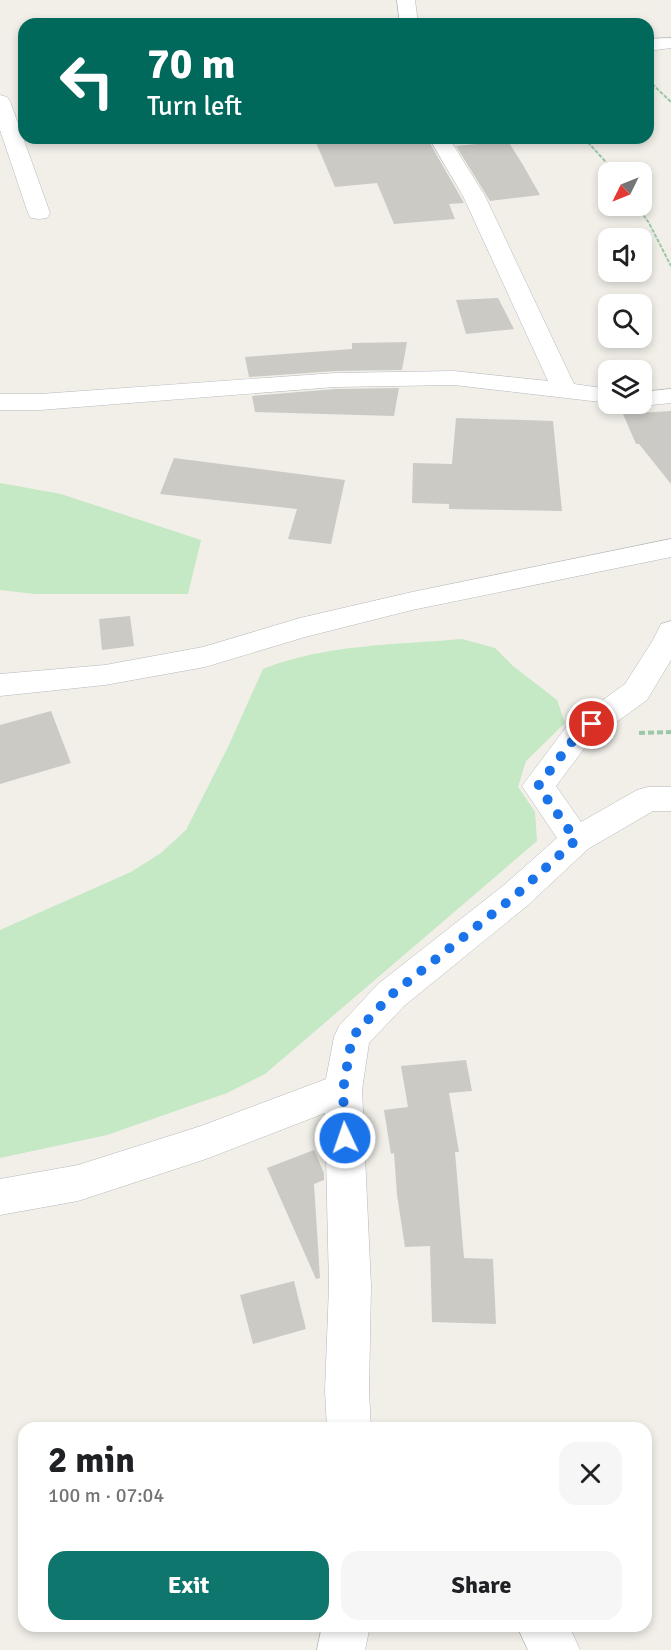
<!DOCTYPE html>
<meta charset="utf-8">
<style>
:root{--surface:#fff;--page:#f6f6f6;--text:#202124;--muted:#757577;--accent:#0f766e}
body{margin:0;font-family:Signika,sans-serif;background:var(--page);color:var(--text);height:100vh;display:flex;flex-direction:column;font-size:22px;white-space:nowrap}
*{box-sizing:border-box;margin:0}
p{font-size:20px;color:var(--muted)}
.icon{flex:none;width:33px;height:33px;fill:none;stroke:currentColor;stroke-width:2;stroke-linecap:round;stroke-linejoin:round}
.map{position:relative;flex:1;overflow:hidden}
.panel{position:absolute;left:18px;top:1422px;width:634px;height:210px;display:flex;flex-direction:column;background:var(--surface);border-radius:18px;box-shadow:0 3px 9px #0003}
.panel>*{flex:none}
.banner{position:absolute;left:18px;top:18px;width:636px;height:126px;border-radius:18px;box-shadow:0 3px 9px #0003;background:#00695c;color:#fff;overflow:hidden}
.needle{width:39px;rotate:227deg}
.controls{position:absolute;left:598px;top:162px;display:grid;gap:12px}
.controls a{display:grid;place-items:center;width:54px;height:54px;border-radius:12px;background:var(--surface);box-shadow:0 3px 9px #0003;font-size:30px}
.pin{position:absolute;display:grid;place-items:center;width:51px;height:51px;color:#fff;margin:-26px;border:3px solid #fff;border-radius:50%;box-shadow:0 2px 6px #0007}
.me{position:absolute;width:66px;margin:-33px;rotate:357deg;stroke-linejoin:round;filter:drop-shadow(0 0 4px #0008)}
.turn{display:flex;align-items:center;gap:21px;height:126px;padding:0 30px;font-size:27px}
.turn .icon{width:78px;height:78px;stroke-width:2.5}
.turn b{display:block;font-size:42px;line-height:51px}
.round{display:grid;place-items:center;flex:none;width:63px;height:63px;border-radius:18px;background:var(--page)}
.head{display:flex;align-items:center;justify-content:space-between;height:102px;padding:0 30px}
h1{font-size:36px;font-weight:700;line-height:45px}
.cta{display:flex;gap:12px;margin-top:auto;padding:12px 30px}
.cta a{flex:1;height:69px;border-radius:18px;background:var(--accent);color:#fff;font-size:24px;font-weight:700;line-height:69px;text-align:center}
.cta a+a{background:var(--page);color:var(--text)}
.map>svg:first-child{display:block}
</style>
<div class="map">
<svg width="671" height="1650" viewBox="0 0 671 1650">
<rect width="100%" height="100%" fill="#f1efe8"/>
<path fill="#c5e8c5" d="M0,483L61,494L201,540L188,594H35L0,590Z
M462,639L495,648L513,666L557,700L565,723L526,761L518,787L535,812L537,841L265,1074L227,1093L107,1135L0,1158V930L131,872L161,853L186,830L228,747L263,669C326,644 396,645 462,639Z"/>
<path fill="#cccac5" d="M314,138H427L464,203L449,204L455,219L394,224L377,183L335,187Z
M508,141L523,165L540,195L490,201L456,146Z
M498,298L514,329L466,334L456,300Z
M407,342L402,370L335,371L249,377L245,357L352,349V343Z
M399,388L394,416L255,412L252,396L335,389Z
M671,411V484L639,444H636L623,414Z
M456,418L553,421L562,511L449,509V504L412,503L413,463L452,464Z
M174,458L345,480L331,544L288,539L297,509L160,494Z
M130,616L134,646L102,650L99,619Z
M51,711L71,763L0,784V725Z
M466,1060L472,1091L449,1093L459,1152H455L464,1258L493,1259L496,1324L432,1322L430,1246L405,1247L397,1195L394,1153L391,1154L384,1110L408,1107L401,1066Z
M314,1150L324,1173V1180L314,1184L320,1278L316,1279L267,1168Z
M294,1281L306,1329L253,1344L240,1295Z"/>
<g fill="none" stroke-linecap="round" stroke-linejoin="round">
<g stroke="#b5b8bc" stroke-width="1">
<path id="minor" d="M397,0H415L418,24H400Z
M671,38V48L648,51V39Z
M0,95L7,97L10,101L50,213L47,218L39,219L31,218L28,213L0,130Z
M429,138H449L485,196L574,384L609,389V403L454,385L335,387L40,410H0V394H40L335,373L454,371L548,381L463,196Z
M671,389V403L642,406L633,404H642V392Z
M671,539V557L412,610L305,637L205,667L105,685L0,696V674L105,665L203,647L300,618L412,592Z
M671,621V660L647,700L589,742L556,786L581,822L637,790L648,787H671V811H653L588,849L528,905L404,1006L369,1043L362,1090L371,1286L369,1391L371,1428H327L325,1391L329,1286L325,1113L206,1159L78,1201L0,1215V1179L78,1165L201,1126L326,1079L334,1037L339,1026L378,984L504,885L557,838L522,786L567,726L625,684L653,640L661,624Z
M322,1626H370L365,1650H317Z
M517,1626H569L580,1650H528Z"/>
</g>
<path stroke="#9cc7a9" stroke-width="2" stroke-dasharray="4 1.5" stroke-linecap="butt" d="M648,80L671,102
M584,138L615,172
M637,206L649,223L671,266"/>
<path stroke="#9cc7a9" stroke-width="4" stroke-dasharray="6 3" stroke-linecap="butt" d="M639,733L671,732"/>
<use href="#minor" fill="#fff" fill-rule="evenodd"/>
</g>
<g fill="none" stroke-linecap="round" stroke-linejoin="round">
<path stroke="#1a73e8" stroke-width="10" stroke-dasharray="0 18" d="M345,1138L343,1090L352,1037L391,995L516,895L576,840L538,786L578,734L592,724"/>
</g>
</svg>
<div class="controls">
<a><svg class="needle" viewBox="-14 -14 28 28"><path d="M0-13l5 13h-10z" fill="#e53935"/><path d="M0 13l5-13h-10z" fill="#757577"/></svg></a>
<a><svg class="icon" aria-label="sound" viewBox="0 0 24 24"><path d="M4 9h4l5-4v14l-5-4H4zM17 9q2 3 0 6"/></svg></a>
<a><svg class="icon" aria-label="search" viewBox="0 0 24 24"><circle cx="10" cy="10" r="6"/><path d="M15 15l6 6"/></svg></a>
<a><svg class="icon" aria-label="layers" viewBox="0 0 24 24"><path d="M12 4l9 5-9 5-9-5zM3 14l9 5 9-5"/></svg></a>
</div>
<div class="pin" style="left:592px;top:724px;background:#d93025"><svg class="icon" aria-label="arrive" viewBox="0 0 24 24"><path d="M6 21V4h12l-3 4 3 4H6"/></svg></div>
<svg class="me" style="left:345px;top:1138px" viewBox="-20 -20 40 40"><circle r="17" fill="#1a73e8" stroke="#fff" stroke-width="3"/><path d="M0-11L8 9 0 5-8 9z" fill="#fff"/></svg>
<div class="banner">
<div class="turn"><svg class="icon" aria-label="left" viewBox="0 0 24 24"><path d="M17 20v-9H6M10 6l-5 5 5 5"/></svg><div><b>70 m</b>Turn left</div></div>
</div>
<section class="panel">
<div class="head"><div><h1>2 min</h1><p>100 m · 07:04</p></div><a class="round"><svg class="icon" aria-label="close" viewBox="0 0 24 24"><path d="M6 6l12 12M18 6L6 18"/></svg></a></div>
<div class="cta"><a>Exit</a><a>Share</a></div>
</section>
</div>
